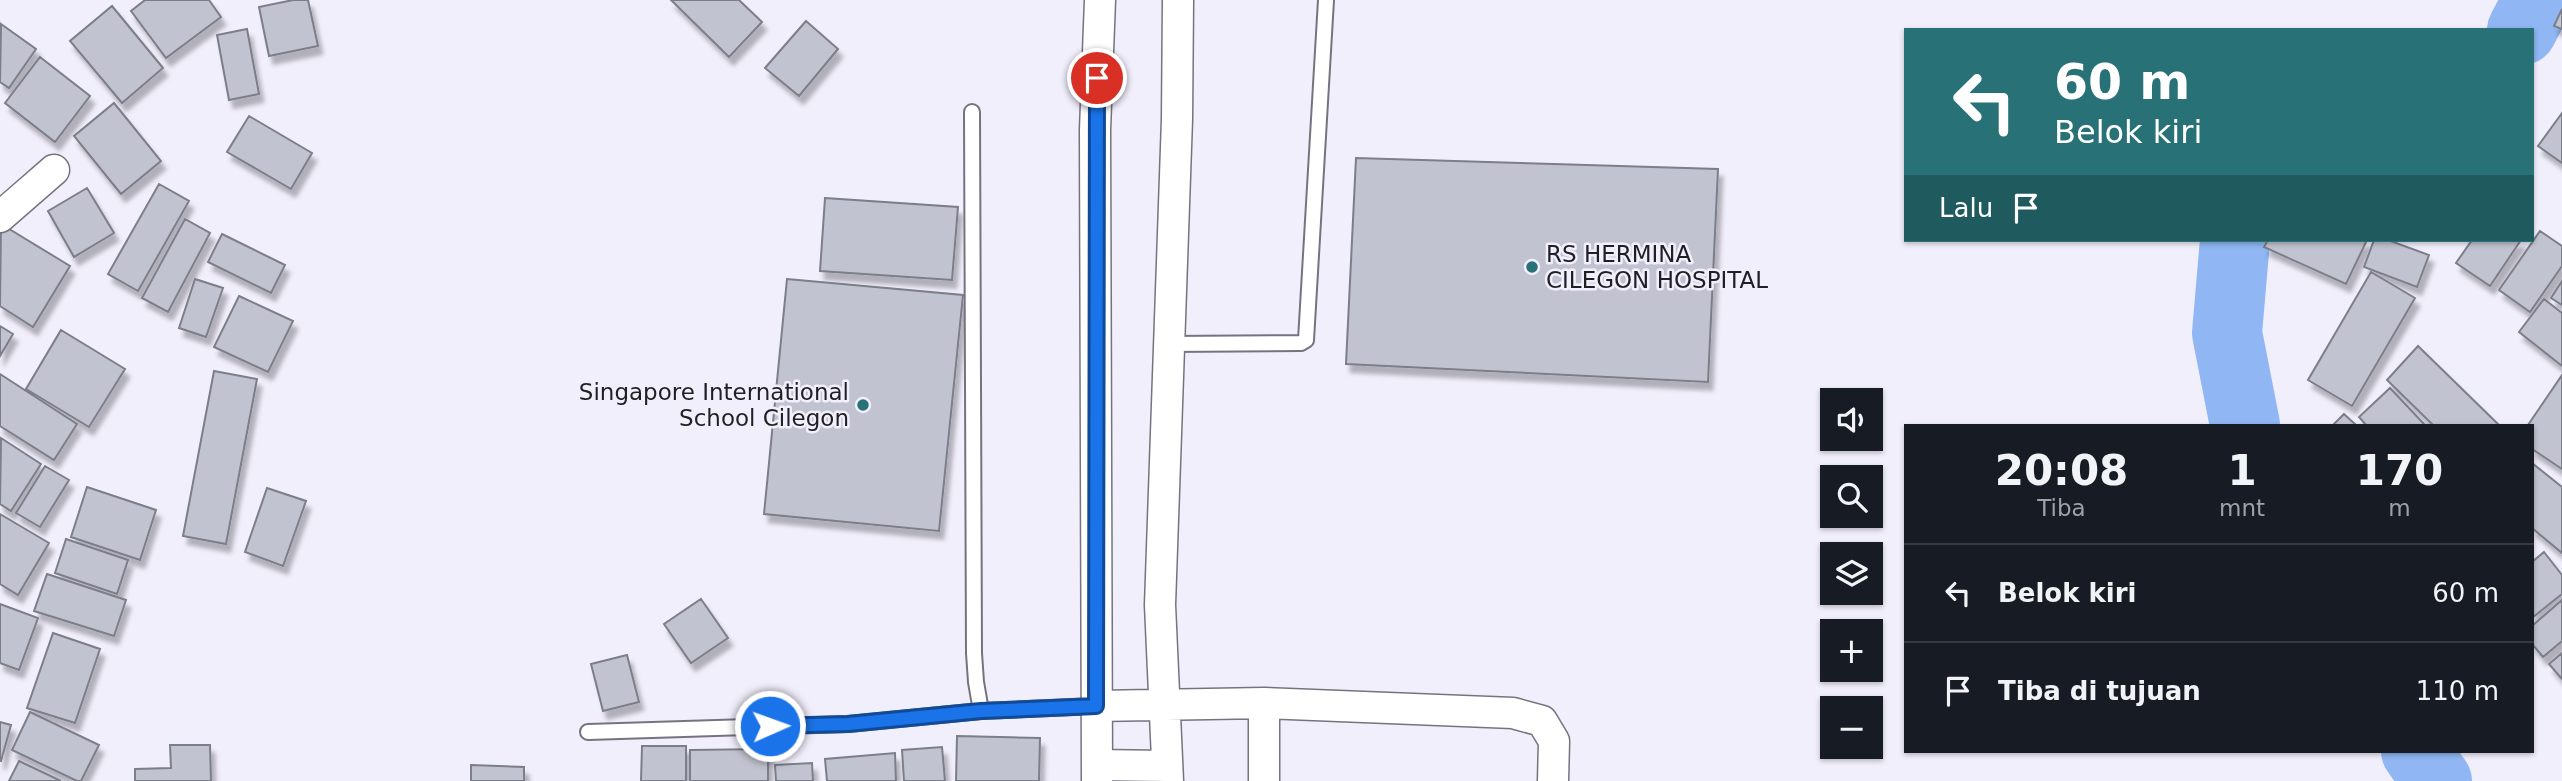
<!DOCTYPE html>
<html lang="id">
<meta charset="utf-8">
<style>
:root{--surface:#171b24;--page:#242831;--text:#f1f3f6;--muted:#9ea1a6;--line:#363941}
body{margin:0;font-family:"DejaVu Sans",sans-serif;background:var(--page);color:var(--text);height:100vh;display:flex;flex-direction:column;font-size:26px;white-space:nowrap}
*{box-sizing:border-box;margin:0}
p{font-size:23px;color:var(--muted)}
.icon{flex:none;width:38px;height:38px;fill:none;stroke:currentColor;stroke-width:2;stroke-linecap:round;stroke-linejoin:round}
.map{position:relative;flex:1;overflow:hidden}
.panel{position:absolute;left:1904px;top:424px;width:630px;height:329px;display:flex;flex-direction:column;background:var(--surface);border-radius:0px;box-shadow:0 2px 5px #0004}
.panel>*{flex:none}
.guide{position:absolute;left:1904px;top:28px;width:630px;height:214px;border-radius:0px;box-shadow:0 2px 5px #0004;background:#277177;color:#fff;overflow:hidden}
.tools{position:absolute;left:1820px;top:388px;display:grid;gap:14px}
.tools a{display:grid;place-items:center;width:63px;height:63px;border-radius:0px;background:var(--surface);box-shadow:0 2px 5px #0004;font-size:35px}
.pin{position:absolute;display:grid;place-items:center;width:60px;height:60px;color:#fff;margin:-30px;border:4px solid #fff;border-radius:50%;box-shadow:0 2px 7px #0007}
.me{position:absolute;width:77px;margin:-38px;rotate:88deg;stroke-linejoin:round;filter:drop-shadow(0 0 5px #0008)}
.turn{display:flex;align-items:center;gap:24px;height:147px;padding:0 35px;font-size:32px}
.turn .icon{width:91px;height:91px;stroke-width:2.5}
.turn b{display:block;font-size:49px;line-height:60px}
.then{display:flex;align-items:center;height:66px;padding:0 35px;background:#0003;gap:14px;font-size:26px}
.eta{display:flex;justify-content:space-evenly;align-items:center;height:119px;text-align:center}
.eta b{font-size:42px;font-weight:800;line-height:49px}
ul{padding:0;list-style:none}
li{display:flex;align-items:center;gap:21px;height:98px;padding:0 35px;border-top:2px solid var(--line)}
li div{flex:1}
li b{display:block;font-size:26px}
li em{font-style:normal}
.map>svg:first-child{display:block}
</style>
<div class="map">
<svg width="2562" height="781" viewBox="0 0 2562 781">
<defs>
<filter id="shadow"><feDropShadow dx="4.5" dy="8" stdDeviation="2" flood-color="#0004"/></filter>
</defs>
<rect width="100%" height="100%" fill="#f2effc"/>
<g fill="none" stroke-linecap="round" stroke-linejoin="round">
<path stroke="#90b7f4" stroke-width="70" d="M2522,30L2533,9L2534,0
M2235,240L2227,333L2245,425
M2416,751L2437,781"/>
</g>
<path fill="#c1c3d0" stroke="#7c7e89" stroke-width="2" filter="url(#shadow)" d="M145,0H209L221,17L166,58L131,11Z
M293,0H308L318,46L269,56L259,7Z
M671,0H739L762,22L729,57Z
M112,6L163,68L122,103L70,41Z
M2562,9V29L2554,26Z
M806,21L838,49L799,96L765,68Z
M1,24L36,49L9,88L0,82Z
M247,29L259,94L229,100L217,35Z
M40,57L90,96L55,142L5,103Z
M114,103L161,161L121,194L74,136Z
M2562,113V163L2538,146Z
M249,116L312,153L291,189L227,152Z
M1356,158L1718,169L1708,382L1346,364Z
M159,184L189,201L138,291L108,274Z
M87,188L114,233L74,257L48,211Z
M825,198L958,207L952,280L820,271Z
M185,219L210,233L168,312L142,298Z
M1,224L70,266L33,327L0,306Z
M2540,231L2562,246V266L2530,312L2499,290Z
M222,234L285,265L271,293L208,262Z
M2268,240H2367L2346,284L2264,247Z
M2374,240H2388L2429,255L2417,287L2364,267Z
M2472,240H2521L2490,286L2456,263Z
M2371,272L2415,298L2352,406L2308,380Z
M195,279L223,288L206,337L179,328Z
M787,279L963,295L939,531L764,514Z
M2562,281V305L2551,298Z
M239,296L293,321L268,372L214,347Z
M2544,299L2562,313V366L2519,332Z
M0,326L13,334L0,356Z
M61,330L125,369L89,427L26,389Z
M2418,346L2499,425H2433L2387,380Z
M214,371L257,379L226,544L183,536Z
M0,374L77,424L54,460L0,426Z
M2562,375V469L2532,449V425H2528Z
M2390,388L2425,425H2366L2359,417Z
M2344,414L2356,425H2333Z
M1,438L41,464L11,511L0,504Z
M2532,463L2562,487V553L2532,528Z
M45,466L69,480L40,527L16,513Z
M87,487L156,510L140,560L71,537Z
M267,488L306,501L283,566L245,552Z
M0,514L49,543L18,595L0,584Z
M66,539L128,560L117,594L55,573Z
M2544,552L2562,575V594L2532,618V562Z
M47,574L126,600L114,636L34,611Z
M701,599L728,638L691,663L664,624Z
M2562,600V641L2543,657L2532,644V626Z
M0,604L38,618L19,670L0,663Z
M53,633L100,649L75,723L27,708Z
M2562,653V679L2549,664Z
M627,655L639,702L603,711L591,664Z
M30,712L99,745L81,781H77L12,750Z
M0,722L11,725L1,761H0Z
M957,736L1040,738L1039,781H956Z
M170,745H210L211,781H135V769L171,768Z
M642,746H686V781H641Z
M942,747L945,781H904L902,750Z
M768,749V781H690V750Z
M895,753L896,781H827L825,759Z
M19,761L61,781H9Z
M812,763L813,781H776L775,765Z
M471,765L524,767V781H471Z"/>
<g fill="none" stroke-linecap="round" stroke-linejoin="round">
<g stroke="#76737e" stroke-width="18">
<path id="service" d="M972,112L974,653L976,682L981,711
M1169,344L1301,343L1306,340L1326,0
M588,732L848,724L981,711L1096,706"/>
</g>
<g stroke="#76737e" stroke-width="33">
<path id="minor" d="M0,217L54,170
M1264,703V781
M1096,706L1264,703L1513,713L1542,721L1554,741L1553,781
M1097,765L1167,766
M1097,781L1095,130L1100,0
M1168,781L1160,605L1177,119L1178,0"/>
</g>
<use href="#service" stroke="#fff" stroke-width="14"/>
<use href="#minor" stroke="#fff" stroke-width="30"/>
</g>
<g fill="none" stroke-linecap="round" stroke-linejoin="round">
<g stroke="#114b97" stroke-width="18">
<path id="route" d="M770,726L848,724L981,711L1096,706L1097,78"/>
</g>
<use href="#route" stroke="#1a73e8" stroke-width="12"/>
</g>
<g fill="#277177" stroke="#f2effc" stroke-width="2.5">
<circle cx="1532" cy="267" r="7"/>
<circle cx="863" cy="405" r="7"/>
</g>
<g text-anchor="middle" stroke-width="5" stroke-linejoin="round" paint-order="stroke">
<g font-size="23" fill="#201f23" stroke="#f2effc" text-anchor="start">
<text x="1546" y="262">RS HERMINA<tspan x="1546" dy="26">CILEGON HOSPITAL</tspan></text>
<text x="849" y="400" text-anchor="end">Singapore International<tspan x="849" dy="26">School Cilegon</tspan></text>
</g>
</g>
</svg>
<div class="tools">
<a><svg class="icon" aria-label="sound" viewBox="0 0 24 24"><path d="M4 9h4l5-4v14l-5-4H4zM17 9q2 3 0 6"/></svg></a>
<a><svg class="icon" aria-label="search" viewBox="0 0 24 24"><circle cx="10" cy="10" r="6"/><path d="M15 15l6 6"/></svg></a>
<a><svg class="icon" aria-label="layers" viewBox="0 0 24 24"><path d="M12 4l9 5-9 5-9-5zM3 14l9 5 9-5"/></svg></a>
<a>+</a>
<a>−</a>
</div>
<div class="pin" style="left:1097px;top:78px;background:#d93025"><svg class="icon" aria-label="arrive" viewBox="0 0 24 24"><path d="M6 21V4h12l-3 4 3 4H6"/></svg></div>
<svg class="me" style="left:770px;top:726px" viewBox="-20 -20 40 40"><circle r="17" fill="#1a73e8" stroke="#fff" stroke-width="3"/><path d="M0-11L8 9 0 5-8 9z" fill="#fff"/></svg>
<div class="guide">
<div class="turn"><svg class="icon" aria-label="left" viewBox="0 0 24 24"><path d="M17 20v-9H6M10 6l-5 5 5 5"/></svg><div><b>60 m</b>Belok kiri</div></div>
<div class="then">Lalu<svg class="icon" aria-label="arrive" viewBox="0 0 24 24"><path d="M6 21V4h12l-3 4 3 4H6"/></svg></div>
</div>
<section class="panel">
<div class="eta">
<div><b>20:08</b><p>Tiba</p></div>
<div><b>1</b><p>mnt</p></div>
<div><b>170</b><p>m</p></div>
</div>
<ul>
<li><svg class="icon" aria-label="left" viewBox="0 0 24 24"><path d="M17 20v-9H6M10 6l-5 5 5 5"/></svg><div><b>Belok kiri</b></div><em>60 m</em></li>
<li><svg class="icon" aria-label="arrive" viewBox="0 0 24 24"><path d="M6 21V4h12l-3 4 3 4H6"/></svg><div><b>Tiba di tujuan</b></div><em>110 m</em></li>
</ul>
</section>
</div>
